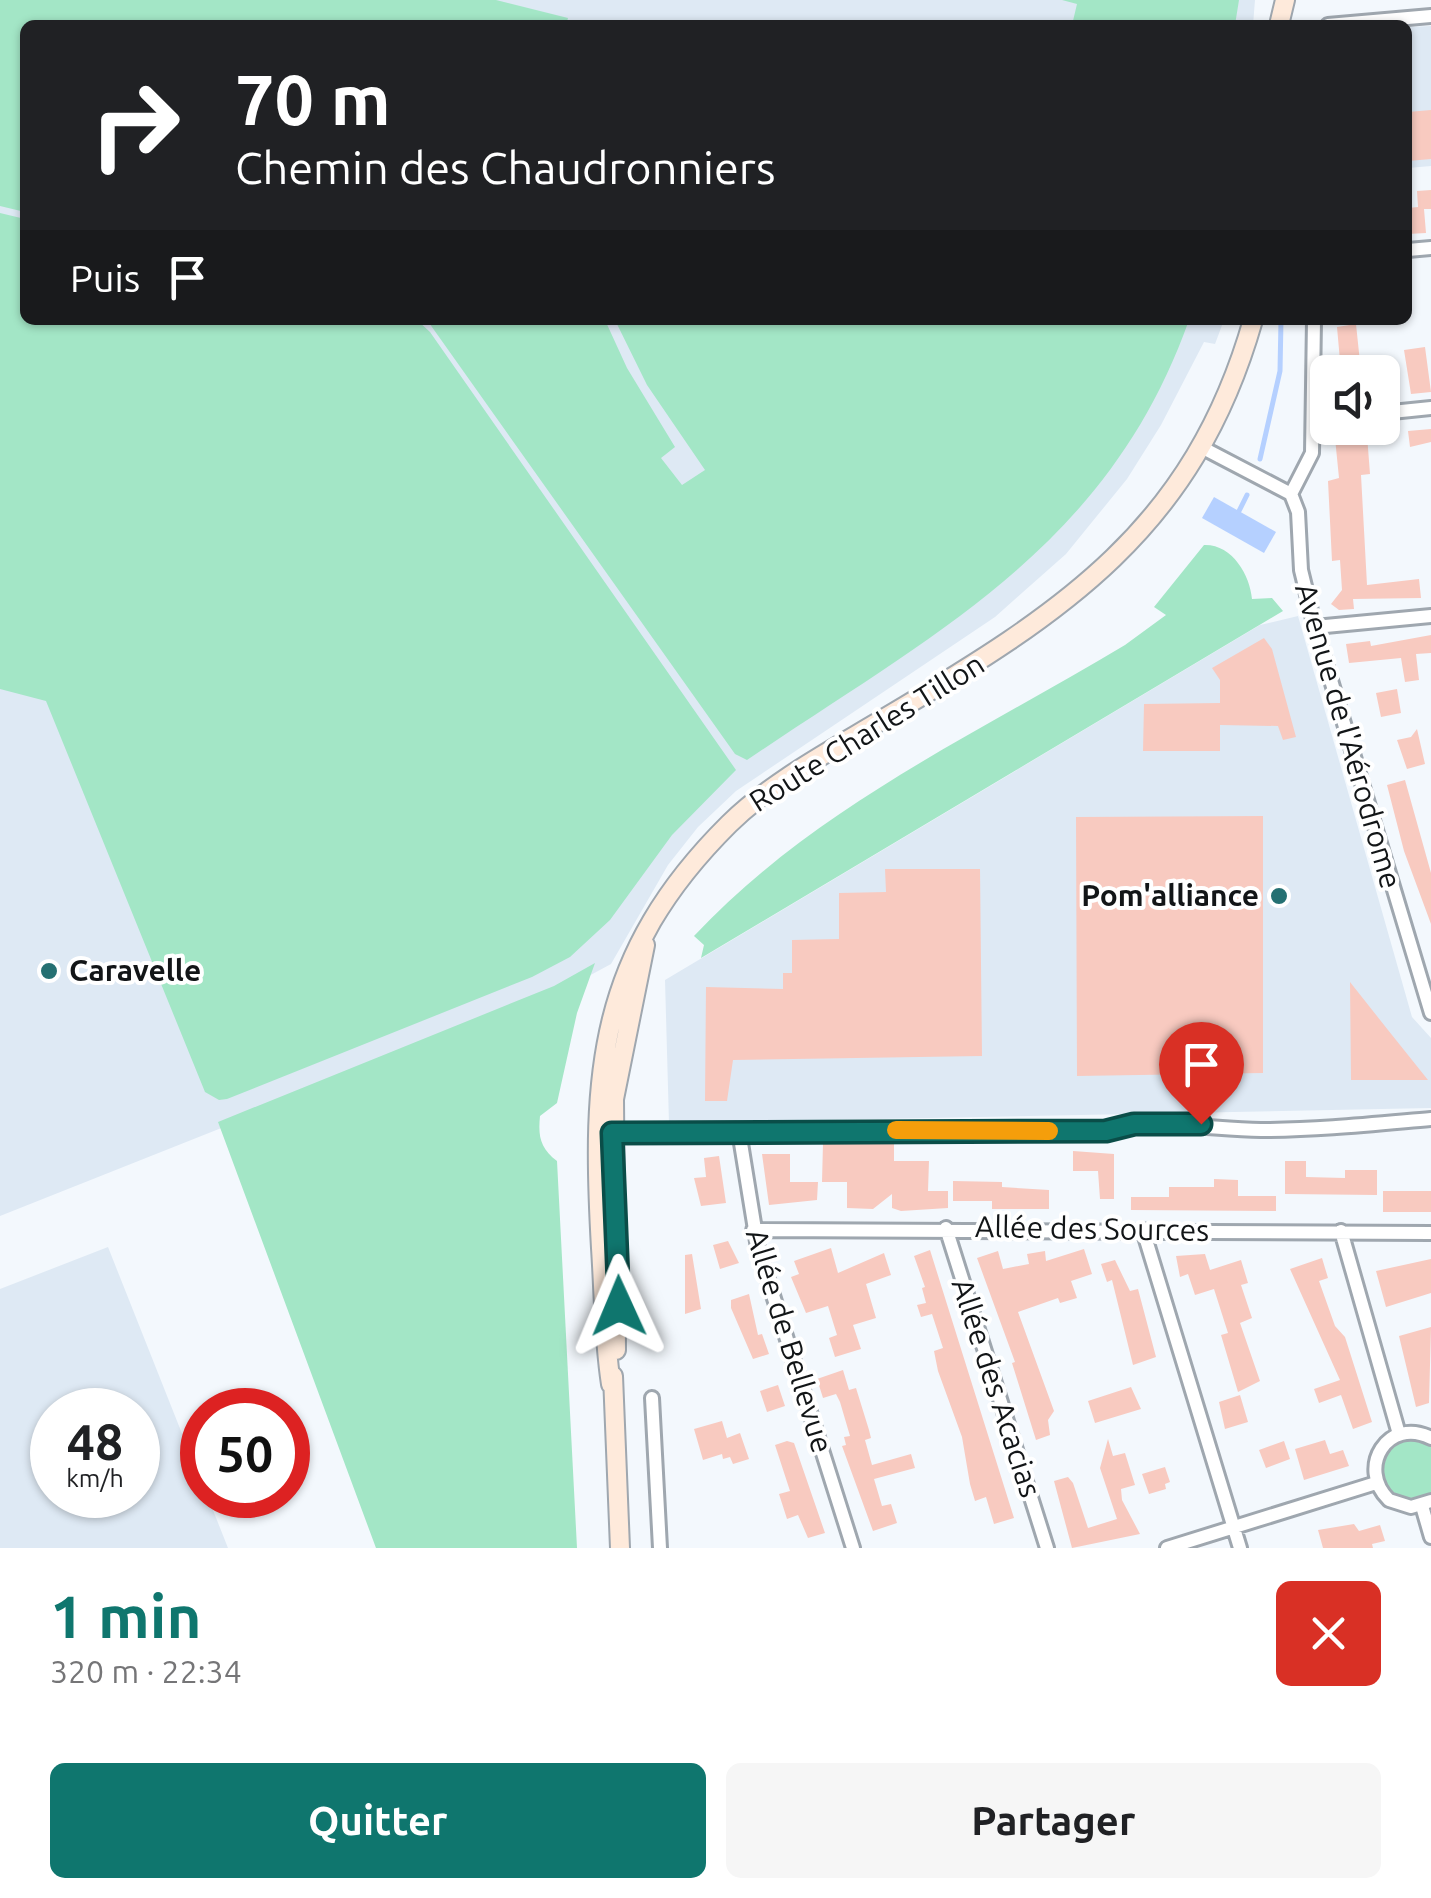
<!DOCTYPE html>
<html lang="fr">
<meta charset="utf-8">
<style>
:root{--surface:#fff;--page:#f6f6f6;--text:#202124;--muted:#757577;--accent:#0f766e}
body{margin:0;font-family:Ubuntu,sans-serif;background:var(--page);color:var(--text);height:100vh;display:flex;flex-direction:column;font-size:38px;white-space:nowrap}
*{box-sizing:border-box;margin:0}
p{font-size:32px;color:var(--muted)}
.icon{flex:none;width:55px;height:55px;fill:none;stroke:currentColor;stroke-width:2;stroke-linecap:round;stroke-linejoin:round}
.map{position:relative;height:1548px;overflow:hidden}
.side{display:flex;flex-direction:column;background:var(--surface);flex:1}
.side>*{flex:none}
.top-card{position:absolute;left:20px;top:20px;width:1392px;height:305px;border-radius:15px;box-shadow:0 2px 8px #0004;background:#202124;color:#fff;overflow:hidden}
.buttons{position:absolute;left:1310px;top:355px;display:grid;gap:20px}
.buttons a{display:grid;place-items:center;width:90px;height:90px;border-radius:15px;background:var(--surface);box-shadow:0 2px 8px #0004;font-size:50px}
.speed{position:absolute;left:30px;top:1388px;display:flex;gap:20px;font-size:50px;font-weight:700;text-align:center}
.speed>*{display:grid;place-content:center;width:130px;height:130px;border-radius:50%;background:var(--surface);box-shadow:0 2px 8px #0004;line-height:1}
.speed small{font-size:25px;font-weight:400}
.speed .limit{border:15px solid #d22;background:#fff;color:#111}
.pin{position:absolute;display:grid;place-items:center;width:85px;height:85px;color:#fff;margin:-102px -42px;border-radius:50% 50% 50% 0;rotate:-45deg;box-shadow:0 0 10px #0007}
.pin .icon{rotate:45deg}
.me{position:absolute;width:110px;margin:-55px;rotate:359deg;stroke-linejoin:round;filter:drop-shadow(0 0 8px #0008)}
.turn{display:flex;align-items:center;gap:35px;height:210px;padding:0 50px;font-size:45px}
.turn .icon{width:130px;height:130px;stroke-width:2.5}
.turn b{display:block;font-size:70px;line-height:85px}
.then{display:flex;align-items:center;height:95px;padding:0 50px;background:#0003;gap:20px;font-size:38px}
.round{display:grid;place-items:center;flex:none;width:105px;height:105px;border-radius:15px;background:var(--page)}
.summary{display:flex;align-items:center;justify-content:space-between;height:170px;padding:0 50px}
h1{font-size:60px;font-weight:700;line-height:75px;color:var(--accent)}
.cta{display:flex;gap:20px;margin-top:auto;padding:20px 50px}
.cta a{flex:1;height:115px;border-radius:15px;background:var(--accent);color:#fff;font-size:40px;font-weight:700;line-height:115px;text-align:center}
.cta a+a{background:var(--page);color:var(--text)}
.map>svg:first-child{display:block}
</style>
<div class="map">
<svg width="1431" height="1548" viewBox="0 0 1431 1548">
<rect width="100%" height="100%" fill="#f3f8fd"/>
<path fill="#dee9f4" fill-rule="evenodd" d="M0,0H1255L1253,25H25V320H1224L1215,344L1204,342L1161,425L1127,479L1066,554L995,617L736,791L698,827L668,865L611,964L548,998L0,1216Z
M1431,26V166L1408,168V27Z
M1298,616L1412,1017L1431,1038V1108L669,1123L665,980L1260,625Z
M108,1247L202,1484V1495H207L228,1548H0V1289ZM52,1410H138V1495H52Z"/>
<path fill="#a3e6c6" d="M0,0H496L568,18L566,25H25V212L0,206Z
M1062,0H1239L1235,25H1072L1077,4Z
M0,213L25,219V320H417L430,332L736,770L672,835L610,920L570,957L532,977L227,1099L219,1100L205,1092L46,701L0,689Z
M427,320H605L627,368L675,447L661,458L682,485L705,470L647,385L615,320H1189C1108,548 934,633 747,760L735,754Z
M1204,545C1232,544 1250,575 1252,599L1272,598L1283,611L701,958L704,945L694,936C815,807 975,735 1125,645L1166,615L1154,607Z
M595,963L577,1013L557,1103L540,1116C538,1136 540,1148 557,1161L577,1548H376L218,1122L554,986Z
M1410,1438L1431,1446V1495C1404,1508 1386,1496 1379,1468L1393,1444Z"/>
<path fill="#b5d0ff" d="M1214,497L1276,532L1264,553L1202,518Z"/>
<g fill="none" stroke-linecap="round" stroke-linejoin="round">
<path stroke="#b5d0ff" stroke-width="5" d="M1260,459L1280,371L1281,320
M1239,511L1247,495"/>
</g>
<path fill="#f8cac0" d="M1431,110V159L1408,161V112Z
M1431,190V209H1424L1426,233L1408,234V208L1418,207L1417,191Z
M1356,324L1361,372H1341L1337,327Z
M1425,347L1431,392L1411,394L1404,350Z
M1431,429V442L1410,447L1408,431Z
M1367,435L1370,474L1361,475L1367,585L1419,579L1421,598L1353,599L1354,609L1339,610L1331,604L1342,590L1340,560L1332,561L1328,481L1339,478L1335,438Z
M1431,635V653L1416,654L1419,680L1405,682L1401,658L1349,663L1346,644L1370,641L1371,646Z
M1264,638L1272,649L1296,737L1283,740L1278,726L1220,725V751H1143L1144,704L1220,703V680L1212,668Z
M1397,689L1401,713L1381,717L1376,693Z
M1417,729L1425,764L1407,769L1397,740L1411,737Z
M1405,780L1431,873V924L1404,851L1387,785Z
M1263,816V1073L1077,1076L1076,817Z
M885,869H980L982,1056L733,1060L727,1101H705L706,987L783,989V973H792V940L839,939V893L886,892Z
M1350,982L1388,1030L1428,1080H1351Z
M894,1142V1161H929L928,1191H948V1208L901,1211L892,1208V1194L873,1209L847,1208V1182H822L823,1143Z
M1073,1151L1114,1154V1199H1100L1098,1171H1073Z
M762,1154H790V1182H818L817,1200L769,1205Z
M719,1156L726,1203L701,1206L694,1178L706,1177L704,1158Z
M1285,1161H1306V1177L1345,1178V1170H1377V1195L1285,1194Z
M1214,1179L1238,1180V1196H1276V1211L1131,1210V1197H1169V1187H1214Z
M953,1181L1002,1182V1187L1049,1190V1209H992V1201H953Z
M1383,1191H1431V1212H1383Z
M728,1241L739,1263L720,1269L713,1245Z
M831,1248L838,1273L884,1253L891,1275L866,1284L876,1318L853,1325L861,1349L835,1357L829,1338L837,1335L828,1306L806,1313L791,1277L799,1274L794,1261Z
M1084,1249L1092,1274L1071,1281L1077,1298L1060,1303L1058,1298L1018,1312L1054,1411L1048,1420L1050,1435L1036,1440L1012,1363L1015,1362L977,1258L998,1251L1003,1269L1029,1264L1027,1254L1045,1251L1046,1261Z
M930,1250L1014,1518L994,1524L986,1497L975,1501L970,1484L962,1437L938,1371L934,1351L943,1348L932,1314L921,1317L917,1305L926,1303L922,1288L925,1287L914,1256Z
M692,1254L701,1309L685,1314V1255Z
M1205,1254L1210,1270L1241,1260L1248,1283L1241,1285L1252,1318L1240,1323L1260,1381L1238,1392L1221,1335L1228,1333L1214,1289L1195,1295L1188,1274L1180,1277L1176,1256Z
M1322,1258L1328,1278L1319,1281L1335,1326L1345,1337L1372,1422L1353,1429L1341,1395L1319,1403L1314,1389L1340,1380L1290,1269Z
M1431,1259V1293L1386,1307L1376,1271Z
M1115,1260L1130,1291L1138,1289L1156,1357L1133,1365L1112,1280L1107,1282L1101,1264Z
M749,1294L758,1335L762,1334L769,1354L753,1359L731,1308V1300Z
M1431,1327L1429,1403L1416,1407L1399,1336Z
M843,1370L849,1390L856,1388L869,1430L871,1438L865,1440L872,1465L911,1454L915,1468L874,1479L882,1506L891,1504L897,1523L873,1531L842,1446L846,1445L844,1437L850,1436L840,1402L836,1394L823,1398L817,1379Z
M778,1385L785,1406L767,1412L760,1391Z
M1131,1387L1141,1409L1095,1423L1088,1401Z
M1240,1395L1248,1422L1225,1429L1219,1402Z
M722,1421L727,1438L740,1433L749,1459L733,1464L730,1457L723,1459L722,1454L703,1460L694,1429Z
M1108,1439L1113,1456L1125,1453L1135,1485L1121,1489L1122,1500L1140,1534L1072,1548L1054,1481L1068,1477L1073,1483L1088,1528L1117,1519L1100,1468Z
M1325,1440L1330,1454L1343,1450L1349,1466L1304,1480L1295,1449Z
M787,1441L794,1443L825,1533L808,1538L798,1515L787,1519L779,1494L790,1491L775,1445Z
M1284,1441L1290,1459L1266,1468L1259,1450Z
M1165,1467L1170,1482L1165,1484L1166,1489L1149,1494L1142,1474Z
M1354,1524L1359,1531L1380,1525L1385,1541L1372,1544L1373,1548H1323L1318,1530Z"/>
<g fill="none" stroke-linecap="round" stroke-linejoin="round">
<g stroke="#9fa7af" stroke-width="18">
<path id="minor" d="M1328,25L1431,16
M1408,250L1431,248
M1382,413L1431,408
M1203,448L1291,494L1298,512L1301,570L1315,627L1431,1013
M1291,494L1312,453L1314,320
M1315,627L1431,616
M739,1131L758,1248L853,1548
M612,1133L1106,1131C1159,1119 1208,1129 1261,1130C1318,1130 1374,1124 1431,1119
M946,1228L1047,1548
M753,1230L1431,1233
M1143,1230L1240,1548
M1341,1231L1399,1434
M652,1398L660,1548
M1431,1438C1388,1416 1356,1468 1389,1500L1411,1507L1431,1501
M1422,1506L1431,1537
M1167,1548L1376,1483"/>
</g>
<g stroke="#9fa7af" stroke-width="22">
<path id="secondary" d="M1279,25L1285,0
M616,1350L614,1099L645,945
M613,1376L620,1548
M611,1384C604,1339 604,1293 601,1248C591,1074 597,955 729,824C774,780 832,750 885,718C1063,612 1193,530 1253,320"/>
</g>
<use href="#minor" stroke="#fff" stroke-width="12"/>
<use href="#secondary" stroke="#feeadb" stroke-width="18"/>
</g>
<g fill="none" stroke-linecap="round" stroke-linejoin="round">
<g stroke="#0a4d48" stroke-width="25">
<path id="route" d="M619,1306L612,1133L1106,1131L1134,1124H1201"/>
</g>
<use href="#route" stroke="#0f766e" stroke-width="18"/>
<path stroke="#f59e0b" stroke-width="18" d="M896,1130L1049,1131"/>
</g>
<g fill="#257072" stroke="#fff" stroke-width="4">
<circle cx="1279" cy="896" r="10"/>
<circle cx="49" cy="971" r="10"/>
</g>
<g text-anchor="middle" stroke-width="8" stroke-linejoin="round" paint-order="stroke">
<g font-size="30" fill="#121517" stroke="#fff">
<text transform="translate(867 733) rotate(-32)" y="10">Route Charles Tillon</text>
<text transform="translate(1348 736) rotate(74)" y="10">Avenue de l'Aérodrome</text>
<text transform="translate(1092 1229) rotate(1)" y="10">Allée des Sources</text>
<text transform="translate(789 1341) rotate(73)" y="10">Allée de Bellevue</text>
<text transform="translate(996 1388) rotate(72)" y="10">Allée des Acacias</text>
</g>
<g font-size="30" font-weight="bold" fill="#121517" stroke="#fff" text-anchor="end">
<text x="1259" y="906">Pom'alliance</text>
<text x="69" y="981" text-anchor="start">Caravelle</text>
</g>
</g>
</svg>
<div class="buttons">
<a><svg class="icon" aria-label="sound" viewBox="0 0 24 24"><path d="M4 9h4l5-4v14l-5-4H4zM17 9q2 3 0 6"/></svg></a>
</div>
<div class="speed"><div>48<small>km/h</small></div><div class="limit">50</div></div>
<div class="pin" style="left:1201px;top:1124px;background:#d93025"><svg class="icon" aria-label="arrive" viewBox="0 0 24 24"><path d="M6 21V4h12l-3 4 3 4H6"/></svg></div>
<svg class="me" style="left:619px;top:1306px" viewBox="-20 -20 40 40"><path d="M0-17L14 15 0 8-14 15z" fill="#0f766e" stroke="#fff" stroke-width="4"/></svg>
<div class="top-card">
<div class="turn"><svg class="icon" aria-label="right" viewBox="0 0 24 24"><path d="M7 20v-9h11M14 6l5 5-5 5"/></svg><div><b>70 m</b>Chemin des Chaudronniers</div></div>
<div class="then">Puis<svg class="icon" aria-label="arrive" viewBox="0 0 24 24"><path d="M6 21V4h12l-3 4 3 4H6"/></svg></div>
</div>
</div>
<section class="side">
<div class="summary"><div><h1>1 min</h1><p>320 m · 22:34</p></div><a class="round" style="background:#d93025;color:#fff"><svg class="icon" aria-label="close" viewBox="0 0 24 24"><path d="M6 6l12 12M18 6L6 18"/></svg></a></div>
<div class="cta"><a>Quitter</a><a>Partager</a></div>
</section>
